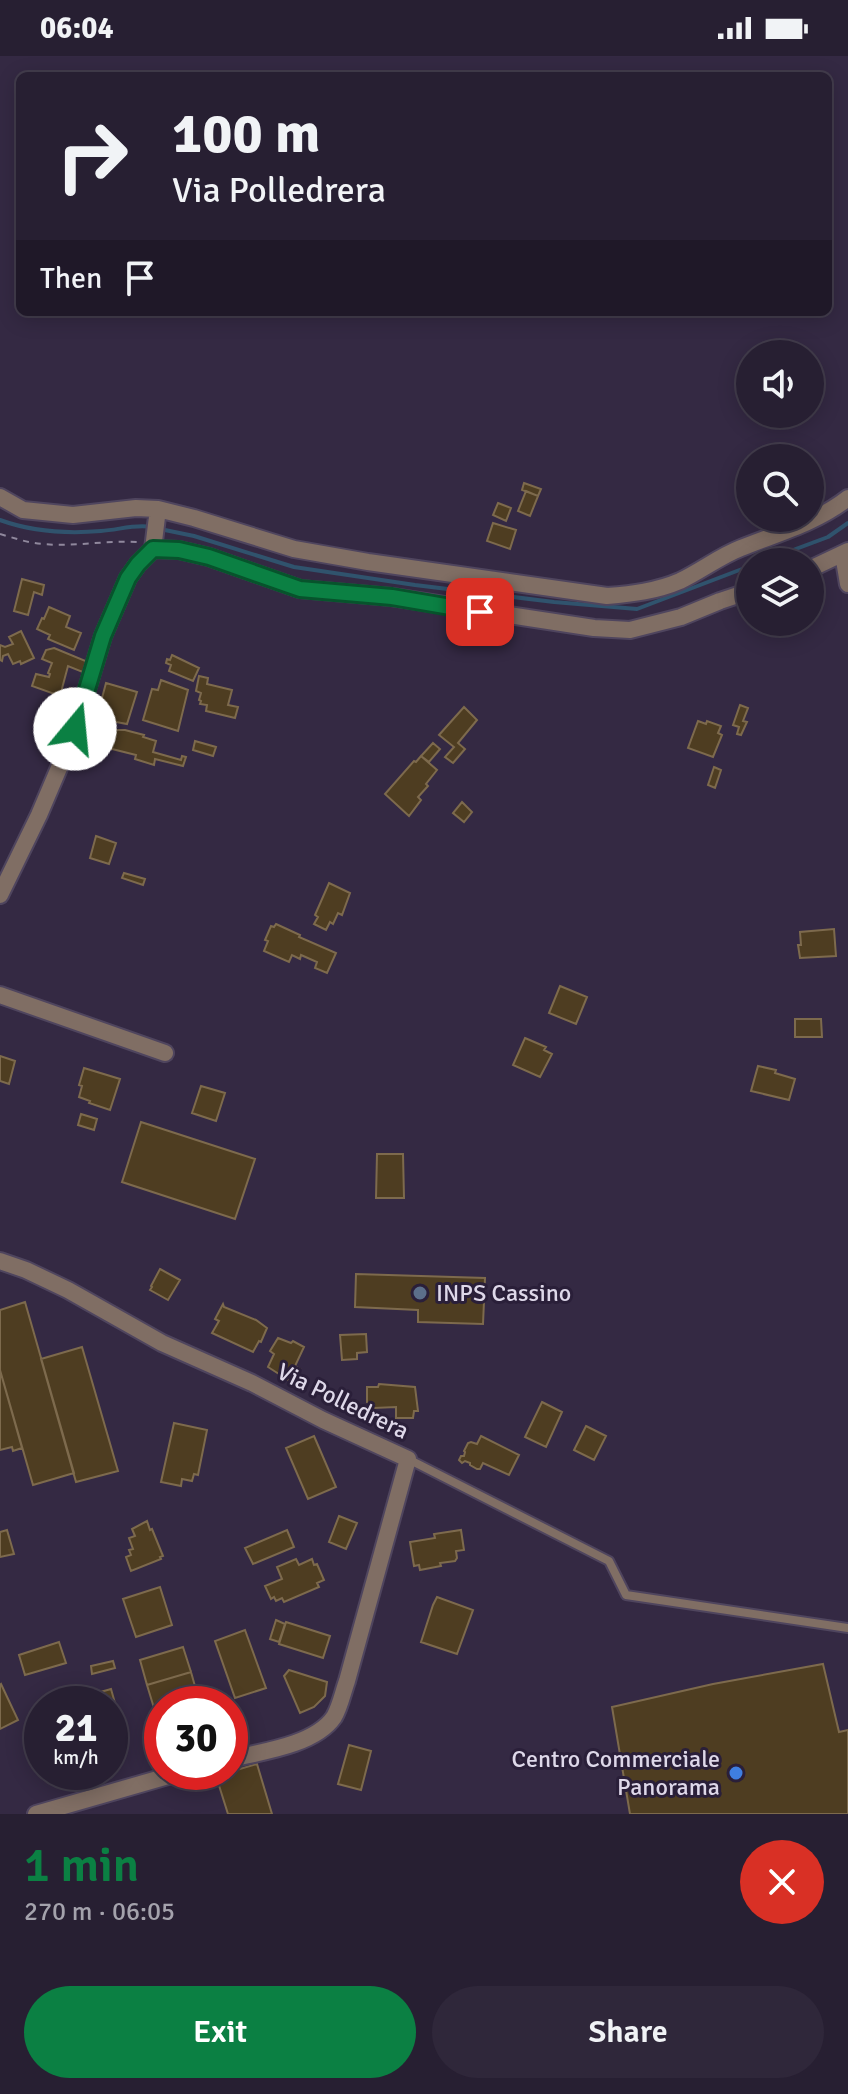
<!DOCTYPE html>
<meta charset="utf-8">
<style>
:root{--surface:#271f32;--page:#2f273a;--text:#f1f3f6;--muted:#a4a2ac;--line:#433d4d;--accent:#0b8043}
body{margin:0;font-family:Signika,sans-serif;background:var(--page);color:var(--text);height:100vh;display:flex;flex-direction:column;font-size:30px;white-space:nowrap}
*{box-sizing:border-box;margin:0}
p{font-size:26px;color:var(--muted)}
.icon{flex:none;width:44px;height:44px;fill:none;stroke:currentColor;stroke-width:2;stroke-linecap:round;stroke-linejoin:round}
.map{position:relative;height:1758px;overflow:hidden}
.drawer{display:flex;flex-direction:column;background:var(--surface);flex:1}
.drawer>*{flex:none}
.hud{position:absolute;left:16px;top:16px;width:816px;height:244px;border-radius:12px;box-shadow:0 4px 20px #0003,0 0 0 2px var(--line);background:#271f32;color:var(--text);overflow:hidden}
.tools{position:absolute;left:736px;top:284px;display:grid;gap:16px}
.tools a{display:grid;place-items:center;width:88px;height:88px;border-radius:50%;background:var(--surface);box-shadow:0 4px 20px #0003,0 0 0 2px var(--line);font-size:40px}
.speed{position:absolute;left:24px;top:1630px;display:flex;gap:16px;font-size:40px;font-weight:700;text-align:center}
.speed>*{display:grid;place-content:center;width:104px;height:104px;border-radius:50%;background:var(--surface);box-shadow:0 4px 20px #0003,0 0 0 2px var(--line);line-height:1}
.speed small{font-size:20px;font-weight:400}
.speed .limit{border:12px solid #d22;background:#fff;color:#111}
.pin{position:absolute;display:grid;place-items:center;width:68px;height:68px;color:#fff;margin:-34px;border-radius:16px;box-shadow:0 4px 12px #0006}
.me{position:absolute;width:88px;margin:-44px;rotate:17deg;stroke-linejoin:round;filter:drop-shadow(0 0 6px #0008)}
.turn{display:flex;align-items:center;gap:28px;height:168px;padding:0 24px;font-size:36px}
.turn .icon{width:104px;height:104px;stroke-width:2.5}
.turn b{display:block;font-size:56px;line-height:68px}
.then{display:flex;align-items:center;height:76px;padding:0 24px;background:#0003;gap:16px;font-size:30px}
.round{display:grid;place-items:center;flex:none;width:84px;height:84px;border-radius:42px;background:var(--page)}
.overview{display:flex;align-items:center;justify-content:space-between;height:136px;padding:0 24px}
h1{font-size:48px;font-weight:600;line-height:60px;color:var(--accent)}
.primary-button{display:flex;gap:16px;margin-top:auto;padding:16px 24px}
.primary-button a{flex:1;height:92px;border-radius:48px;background:var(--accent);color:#fff;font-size:32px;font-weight:600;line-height:92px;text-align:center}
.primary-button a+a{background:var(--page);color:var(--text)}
.status{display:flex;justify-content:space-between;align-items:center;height:56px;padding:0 40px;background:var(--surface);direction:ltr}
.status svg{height:22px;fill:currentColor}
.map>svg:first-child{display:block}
</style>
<div class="status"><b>06:04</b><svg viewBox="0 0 49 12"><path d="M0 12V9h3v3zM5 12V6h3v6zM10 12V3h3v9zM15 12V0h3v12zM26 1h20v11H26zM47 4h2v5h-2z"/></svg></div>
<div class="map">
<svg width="848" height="1758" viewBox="0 0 848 1758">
<rect width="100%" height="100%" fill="#342943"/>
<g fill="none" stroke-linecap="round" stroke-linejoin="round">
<path stroke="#30536d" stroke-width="4" d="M0,464C33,476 66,478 101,475C118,474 135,468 151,471
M160,473L194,480L294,511L415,529L554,546L637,553L750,510
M761,506L828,481L848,467"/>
</g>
<path fill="#4e3d21" stroke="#7d6a4d" stroke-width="2" d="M524,427L541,433L538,440L522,434Z
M526,435L538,440L530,460L518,455Z
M498,447L511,452L506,465L493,459Z
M493,467L516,474L510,493L487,485Z
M22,523L44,529L42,539L34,536L28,559L14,555Z
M49,551L70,560L66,571L81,577L74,594L48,583L50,579L37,573L42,562L44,563Z
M21,575L34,602L21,608L20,605L13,608L8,598L3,600L2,605L0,604V589L5,591L13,588L9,581Z
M54,592L88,606L85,617L68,610L60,640L32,630L36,618L49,621L50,618L48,617L52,607L42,603L46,594Z
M172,599L199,612L193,625L169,615L171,609L166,607L167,603L170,604Z
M199,620L208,622L207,628L232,634L228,649L238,651L235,662L206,655L207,649L200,648L201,645L199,644L201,637L196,635Z
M161,624L188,634L178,675L143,664L152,633L158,634Z
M106,627L137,636L127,668L100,663L101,658L98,657Z
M70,632L81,636L68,674L56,670Z
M740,649L748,652L743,665L747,666L741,679L737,678L739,671L733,669Z
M464,651L477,664L458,687L465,693L453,707L445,701L454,691L439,679Z
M698,665L706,668L707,665L721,670L718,677L722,679L713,701L688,692Z
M113,674H125L144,679L143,681L156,685L153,696L181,704L182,700L186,701L183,710L155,703L154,709L135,703L136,699L108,692Z
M195,685L216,691L213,700L193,694Z
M433,687L440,693L429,706L421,700Z
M421,700L437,714L426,728L428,730L418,741L421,744L409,760L385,738L414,705L416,706Z
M714,711L721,714L715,732L708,729Z
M462,746L472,756L464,766L453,757Z
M96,780L116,787L109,808L90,802Z
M124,817L145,823L143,829L122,822Z
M329,827L350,837L342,859L338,857L333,868L330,866L326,874L314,868L318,861L315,859Z
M276,868L300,879L299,881L336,897L327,917L315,912L317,906L301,899L300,903L292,899L289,906L264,895L268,885L265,884L271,870L274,871Z
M834,873L836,900L800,902L798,889H801L800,876Z
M560,930L587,941L576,968L549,957Z
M795,963H821L822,981H795Z
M525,982L546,991L544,994L552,998L540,1021L513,1009Z
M0,1000L15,1005L9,1028L0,1025Z
M758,1010L776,1014L775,1017L795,1023L789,1044L751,1035Z
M84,1012L120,1023L110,1054L89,1047L90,1045L79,1041L82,1030L79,1029Z
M201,1030L225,1037L216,1065L192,1057Z
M81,1058L97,1063L94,1074L78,1069Z
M141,1066L255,1103L235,1163L122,1126Z
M377,1098H403L404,1142H376Z
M160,1213L180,1224L168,1244L150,1234L152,1231L151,1230Z
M356,1218L485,1222L483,1268L418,1266V1254L355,1251Z
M25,1246L74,1417L33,1429L0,1314V1254Z
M223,1248L224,1251L256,1264L267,1272L261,1286L259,1285L253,1296L212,1277L219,1265L215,1263Z
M366,1278L367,1296L357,1297V1303L342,1304L340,1279Z
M278,1282L291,1287L293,1285L304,1291L295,1310L300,1313L293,1327L268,1311L274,1298L270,1295Z
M82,1291L118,1415L76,1426L41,1303Z
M0,1314L22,1392L13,1395L12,1391L0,1394Z
M379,1328L415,1331L418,1355H414L413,1362H396V1351L374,1352V1349L367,1346V1331H378Z
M542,1346L562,1356L546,1391L525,1381Z
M174,1367L207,1374L198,1419L194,1418L192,1425L182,1423L181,1430L161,1426Z
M586,1370L606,1380L594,1404L574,1394Z
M314,1380L336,1431L308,1443L286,1392Z
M481,1380L519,1399L509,1419L483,1407L480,1413H477L470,1409V1407L465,1405L462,1407L459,1404L461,1400H464L465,1396L464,1395L468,1387L471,1386L477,1388Z
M339,1460L357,1467L346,1493L329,1486Z
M147,1465L150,1474L152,1473L163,1500L160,1501L161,1503L131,1515L126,1501L131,1499L129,1494L133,1493L129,1482L135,1480L132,1473Z
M7,1474L14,1498L0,1501V1476Z
M287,1474L294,1491L253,1508L245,1492Z
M461,1474L464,1494L456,1495L457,1502L455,1505L440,1507L441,1510L420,1514L419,1509L414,1510L410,1486L435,1482L434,1478Z
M296,1503L299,1509L312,1503L314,1509L317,1508L324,1524L317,1527L319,1531L284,1546L282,1542L276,1545L274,1541L271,1543L265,1530L282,1523L277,1511Z
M160,1531L172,1569L136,1581L123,1543Z
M437,1541L473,1554L457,1598L421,1586L433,1549Z
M276,1564L285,1568L279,1586L270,1583Z
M286,1566L330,1580L323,1602L279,1588Z
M245,1574L266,1632L235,1642L215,1585Z
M59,1586L66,1607L25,1619L19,1599Z
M183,1591L191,1616L147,1629L140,1604Z
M113,1605L115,1612L92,1618L91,1610Z
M823,1608L839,1676L848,1674V1758H630L612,1651L713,1628Z
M289,1614L327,1626L325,1640L314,1651L300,1657L284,1620Z
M191,1616L200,1648H162L161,1675L147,1629Z
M1,1628L18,1664L0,1673V1629Z
M111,1633L126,1686L110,1690V1648H88L86,1640Z
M349,1689L371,1695L361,1734L338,1728Z
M257,1708L272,1758H228L216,1720Z"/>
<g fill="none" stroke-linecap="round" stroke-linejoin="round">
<g stroke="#4f455e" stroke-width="12">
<path id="lane" d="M408,1403L609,1505L626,1539L848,1572"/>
</g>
<g stroke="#4f455e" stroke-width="20">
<path id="street" d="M0,441L23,454L73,459L136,452L158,453L194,462L294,493L368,506L607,540C632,538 657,535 680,525C701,515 720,500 741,492C778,477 816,467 848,442
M153,493L158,453
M843,498L848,528
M810,513L848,495
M0,839L39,759L59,712L75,673L103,580L128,522L138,508L153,493L179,494L209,501L300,533L392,541L594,572L630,574L681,561L720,545L750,535
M0,939L165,997
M0,1205L26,1214L68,1234L162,1287L252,1327L323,1364L408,1403L347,1625C343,1636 340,1651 334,1661C315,1689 261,1696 230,1703
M36,1758L182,1716"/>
</g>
<path stroke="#90889d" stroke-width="2" stroke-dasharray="6 6" stroke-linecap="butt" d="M0,478C14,482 28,487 43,488C75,491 106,484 138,486"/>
<use href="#lane" stroke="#806e64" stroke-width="8"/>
<use href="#street" stroke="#806e64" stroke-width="16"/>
</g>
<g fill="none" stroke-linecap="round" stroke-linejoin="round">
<g stroke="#07532c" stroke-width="20">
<path id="route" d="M75,673L103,580L128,522L138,508L153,493L179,494L209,501L300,533L392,541L480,556"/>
</g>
<use href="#route" stroke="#0b8043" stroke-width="14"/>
</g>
<circle fill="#5c6f8a" stroke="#2a1f39" stroke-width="3" cx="420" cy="1237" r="8"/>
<circle fill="#3f7fe0" stroke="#2a1f39" stroke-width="3" cx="736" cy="1717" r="8"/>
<g text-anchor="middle" stroke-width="6" stroke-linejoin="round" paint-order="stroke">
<g font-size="24" fill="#ded8e9" stroke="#2a1f39" text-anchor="start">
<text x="436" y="1245">INPS Cassino</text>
<text x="720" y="1711" text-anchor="end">Centro Commerciale<tspan x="720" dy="28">Panorama</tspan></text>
</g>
<g font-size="24" fill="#ded8e9" stroke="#2a1f39">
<text transform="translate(343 1345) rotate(26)" y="8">Via Polledrera</text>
</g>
</g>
</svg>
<div class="tools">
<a><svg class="icon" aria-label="sound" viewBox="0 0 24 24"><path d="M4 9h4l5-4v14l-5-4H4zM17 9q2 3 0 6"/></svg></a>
<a><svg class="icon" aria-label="search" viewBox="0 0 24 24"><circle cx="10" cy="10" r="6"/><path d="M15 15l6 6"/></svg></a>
<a><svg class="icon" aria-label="layers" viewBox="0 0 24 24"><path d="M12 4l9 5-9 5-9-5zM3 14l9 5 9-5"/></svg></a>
</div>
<div class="speed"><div>21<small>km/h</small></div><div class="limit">30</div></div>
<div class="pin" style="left:480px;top:556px;background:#d93025"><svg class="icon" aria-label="arrive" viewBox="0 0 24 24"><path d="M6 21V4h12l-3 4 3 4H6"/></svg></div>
<svg class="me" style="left:75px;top:673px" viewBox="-20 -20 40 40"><circle r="19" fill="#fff"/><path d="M0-13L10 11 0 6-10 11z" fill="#0b8043"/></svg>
<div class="hud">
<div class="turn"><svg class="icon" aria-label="right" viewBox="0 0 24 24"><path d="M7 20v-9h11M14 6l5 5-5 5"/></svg><div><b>100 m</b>Via Polledrera</div></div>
<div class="then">Then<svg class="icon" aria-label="arrive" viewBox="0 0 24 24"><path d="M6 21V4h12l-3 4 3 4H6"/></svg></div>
</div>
</div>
<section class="drawer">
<div class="overview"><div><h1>1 min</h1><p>270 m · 06:05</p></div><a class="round" style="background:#d93025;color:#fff"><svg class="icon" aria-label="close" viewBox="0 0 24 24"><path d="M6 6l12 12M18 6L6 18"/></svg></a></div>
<div class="primary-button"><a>Exit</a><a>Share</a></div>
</section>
